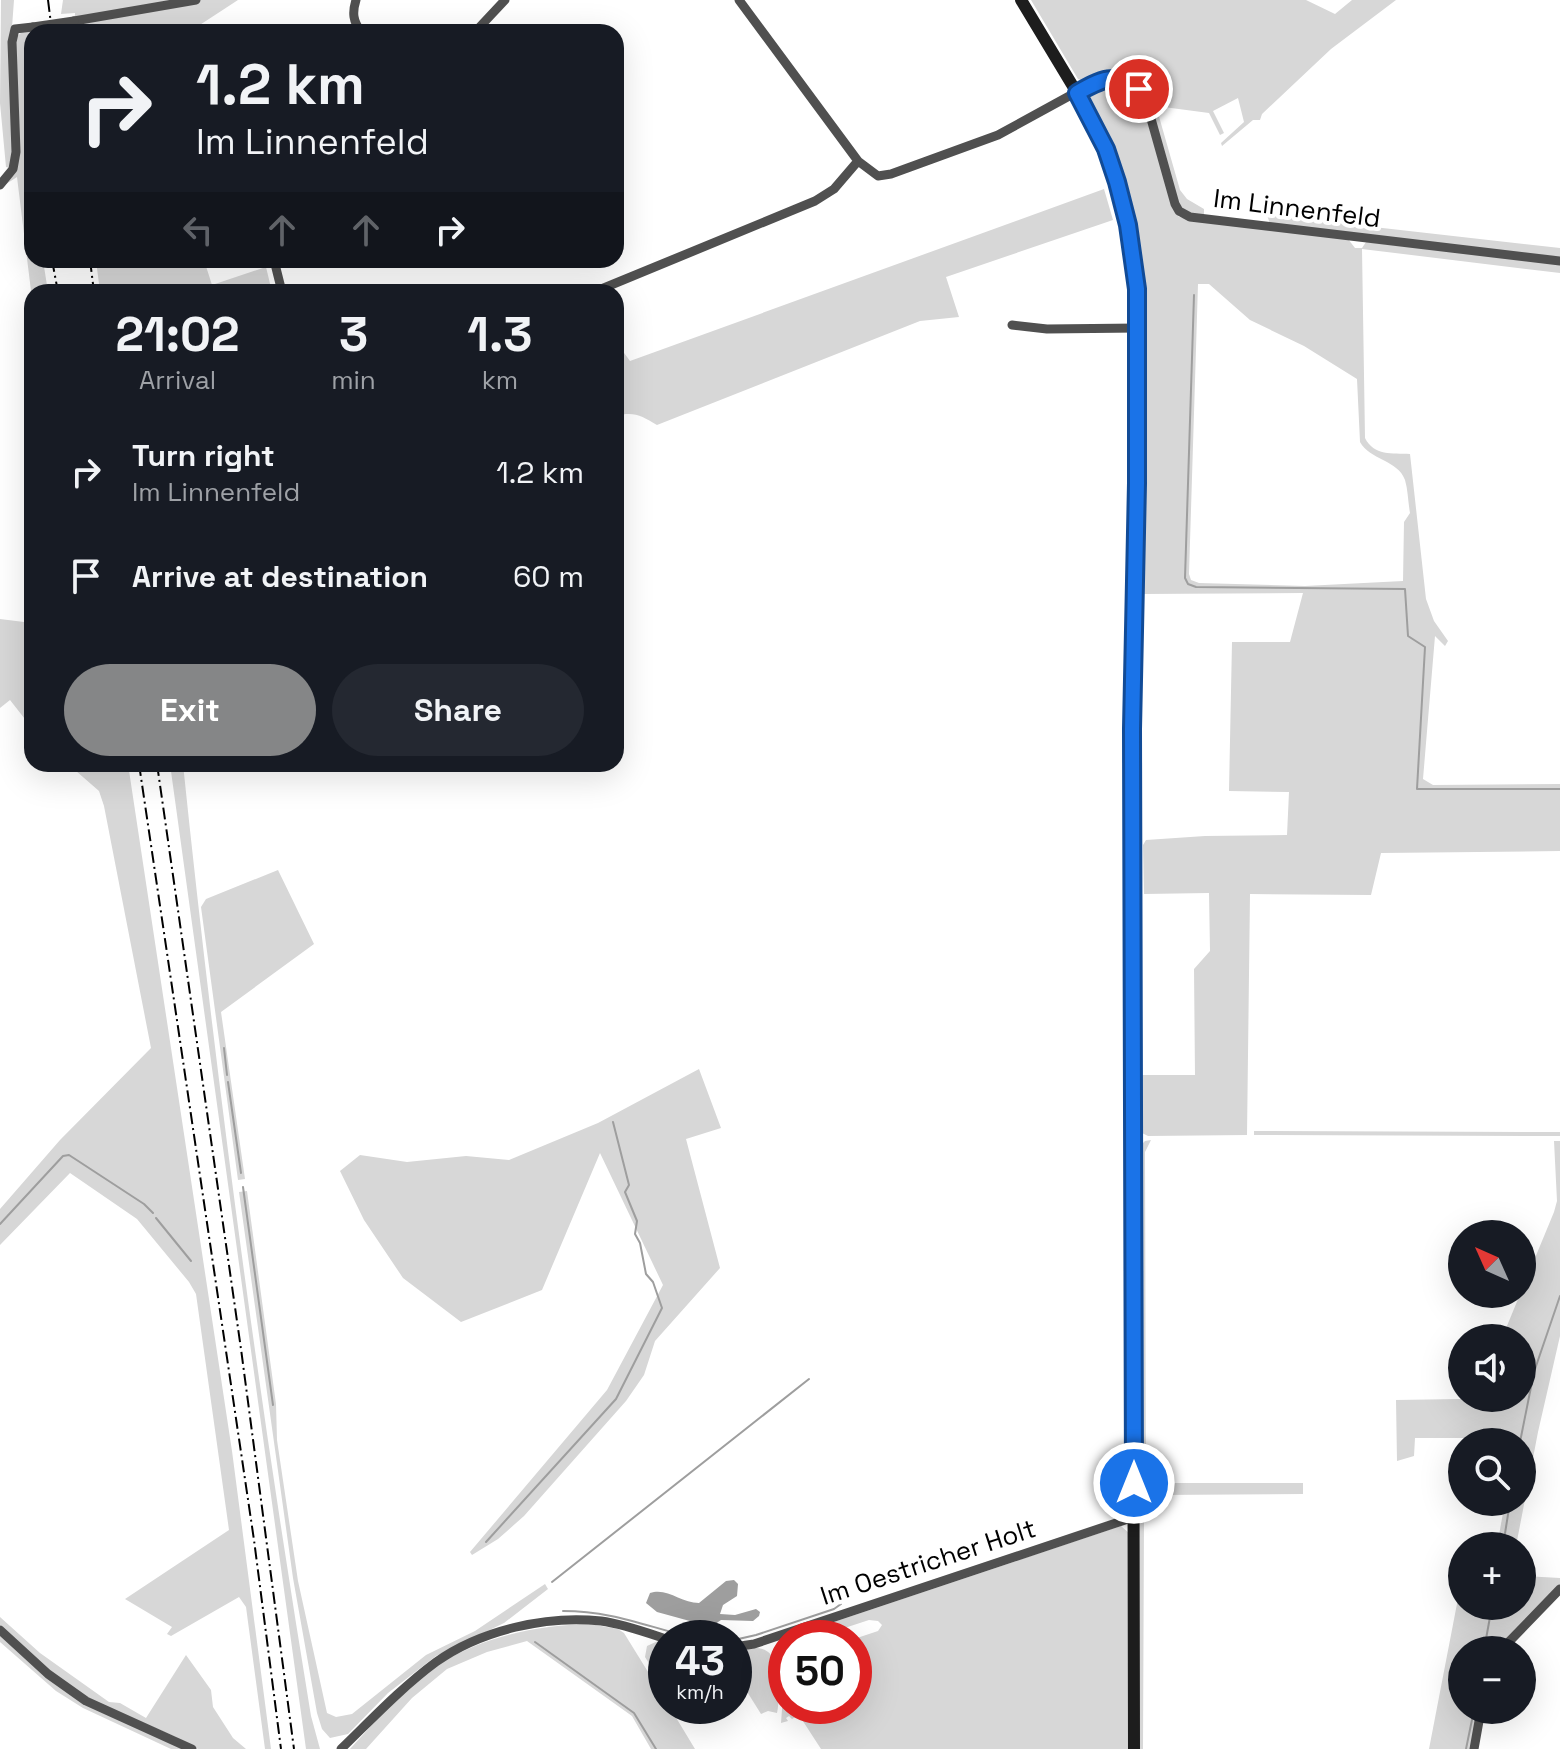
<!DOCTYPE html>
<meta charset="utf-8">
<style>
:root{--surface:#171b24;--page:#242831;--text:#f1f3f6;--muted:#9ea1a6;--accent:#858687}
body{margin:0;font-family:"Space Grotesk",sans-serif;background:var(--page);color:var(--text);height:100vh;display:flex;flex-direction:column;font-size:30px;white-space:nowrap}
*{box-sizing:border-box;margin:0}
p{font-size:26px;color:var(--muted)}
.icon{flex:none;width:44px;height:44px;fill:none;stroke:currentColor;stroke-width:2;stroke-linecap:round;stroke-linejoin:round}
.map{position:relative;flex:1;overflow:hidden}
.panel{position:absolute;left:24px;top:284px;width:600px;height:488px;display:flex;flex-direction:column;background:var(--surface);border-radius:24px;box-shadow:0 8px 32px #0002}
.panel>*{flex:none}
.top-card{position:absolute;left:24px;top:24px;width:600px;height:244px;border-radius:24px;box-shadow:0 8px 32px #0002;background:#171b24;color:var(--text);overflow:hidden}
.needle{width:52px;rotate:315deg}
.buttons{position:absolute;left:1448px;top:1220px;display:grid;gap:16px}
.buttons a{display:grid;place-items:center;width:88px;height:88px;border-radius:50%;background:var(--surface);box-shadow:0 8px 32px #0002;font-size:40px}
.speed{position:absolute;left:648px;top:1620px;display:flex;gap:16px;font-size:40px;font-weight:700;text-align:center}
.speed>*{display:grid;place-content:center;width:104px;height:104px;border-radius:50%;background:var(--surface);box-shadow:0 8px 32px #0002;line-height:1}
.speed small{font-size:20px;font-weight:400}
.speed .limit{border:12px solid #d22;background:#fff;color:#111}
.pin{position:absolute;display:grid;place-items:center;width:68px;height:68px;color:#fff;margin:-34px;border:4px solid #fff;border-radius:50%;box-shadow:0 2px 8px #0007}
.me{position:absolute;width:88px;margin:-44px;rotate:0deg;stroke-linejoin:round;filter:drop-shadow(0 0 6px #0008)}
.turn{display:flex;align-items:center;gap:28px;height:168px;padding:0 40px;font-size:36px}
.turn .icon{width:104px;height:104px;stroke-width:2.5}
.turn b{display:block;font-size:56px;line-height:68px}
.lanes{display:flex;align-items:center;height:76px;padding:0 40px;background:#0003;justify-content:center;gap:40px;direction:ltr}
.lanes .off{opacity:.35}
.eta{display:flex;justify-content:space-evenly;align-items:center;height:136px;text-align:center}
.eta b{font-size:48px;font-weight:700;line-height:56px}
.action{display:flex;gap:16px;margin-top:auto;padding:16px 40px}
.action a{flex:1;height:92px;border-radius:48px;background:var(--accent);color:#fff;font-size:32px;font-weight:700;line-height:92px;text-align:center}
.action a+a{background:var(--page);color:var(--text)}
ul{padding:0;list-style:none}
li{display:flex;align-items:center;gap:24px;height:104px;padding:0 40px}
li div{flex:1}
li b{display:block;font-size:30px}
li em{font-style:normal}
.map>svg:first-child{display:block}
</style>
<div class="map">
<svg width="1560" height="1749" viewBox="0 0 1560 1749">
<rect width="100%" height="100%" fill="#fff"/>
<path fill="#d7d7d7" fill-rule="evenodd" d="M1,0H14L11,41L13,154L10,168L6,167L0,103Z
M63,0H238L189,32H63V29L74,27L75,13L61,14Z
M1031,0H1306L1335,14L1352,0H1396L1331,49L1262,114L1260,120H1253L1222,146L1221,143L1244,122L1238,98L1213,111L1224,133L1220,135L1209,113L1156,106L1180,190L1187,199L1204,209V216C1192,214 1184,212 1177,201L1148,98L1130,78L1117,73L1086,82L1078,79Z
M32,31V260H43L48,292H32V299L17,177L0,188L15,170V38L22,32Z
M1108,82L1130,85L1142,102L1171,203L1179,217L1348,239L1355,248H1362L1366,242L1560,264V273L1362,249L1365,438C1374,456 1392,453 1410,454L1426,599L1434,621L1448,641L1445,646L1435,636L1423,779L1433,785L1560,784V851L1381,853L1371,895L1250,894L1247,1135L1148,1136L1140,1132V1075H1195L1194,969L1210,951L1209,893L1144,894L1143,845L1146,840L1205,836L1287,835L1289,792L1229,791L1232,642H1290L1303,593L1141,594L1142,345L1140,266L1136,234L1116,152L1088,95L1094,87ZM1198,284H1209L1250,320L1304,346L1357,379L1360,442C1370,460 1398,460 1405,480C1408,490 1408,502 1410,513L1404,522L1403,581L1305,586L1199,583L1191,580L1189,574Z
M1104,189L1113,220L946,277L959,317L920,321L657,425C642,416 634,411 616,416V342L630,361Z
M1267,215L1560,248V257L1270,224Z
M96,260H204L212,285L266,267L272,292H100Z
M0,619L32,623V728L10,700L0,708Z
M68,764H128L232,1451L271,1749H265L246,1607L239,1597L171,1636L167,1634L172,1627L125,1599L229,1530L196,1294L189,1282L137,1219L70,1173L0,1245V1209L60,1140L151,1048L104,806L99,791Z
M170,764H183C216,1082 259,1400 311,1716L320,1749H306Z
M278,870L314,944L221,1012L245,1179L238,1180L201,907L206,899Z
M699,1069L721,1128L686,1139L720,1268L655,1341L644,1375L626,1401L524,1516L498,1539L472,1555L470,1552L607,1390L663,1285L600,1153L542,1290L461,1322L403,1278L364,1220L340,1171L360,1155L407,1162L466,1156L509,1160L598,1123Z
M1254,1131L1560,1132V1136L1254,1135Z
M1151,1140L1145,1152L1146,1483H1303V1494L1157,1495L1145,1498L1144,1511L1147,1512V1518L1144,1521L1143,1749H1137L1139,1499L1146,1492V1484L1140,1480L1139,1476L1140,1146L1145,1141Z
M1554,1141H1560V1336L1538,1432L1516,1546H1497L1505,1502H1522V1442H1503L1500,1438H1415L1414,1456L1397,1461L1396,1400L1522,1398V1338H1502L1554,1212L1557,1201Z
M247,1191L276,1404L277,1440L298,1581L327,1713L336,1717L352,1714L426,1655L475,1631L545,1584L548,1589L504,1623L436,1656L388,1693L348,1734L330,1738L322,1729L317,1713L293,1578L239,1192Z
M1121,1526L1130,1534L1129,1749H821L799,1715L792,1719L789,1716L786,1718L788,1721L781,1723L784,1682L779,1653L786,1656V1706H854V1639L878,1631L882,1625L878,1621L869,1620L814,1638H786Z
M1522,1576L1560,1578V1585L1497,1650H1462V1710H1478L1471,1749H1429L1461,1583L1462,1606H1522Z
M0,1617L40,1653L109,1702L120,1703L146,1718L186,1655L211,1690L213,1707L233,1738L246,1749H198L176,1737L89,1699L50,1671L0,1625Z
M590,1624L618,1629L624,1633L666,1701V1706H669L695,1749H651L632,1716L527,1641L487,1652L447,1669L412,1698L366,1749H350C378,1719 406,1685 441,1663C485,1636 539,1625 590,1624Z
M0,1634L47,1676L186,1749H171L83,1708L56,1691L0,1642Z
M658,1641L666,1644V1691L645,1657L647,1646Z
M754,1648C760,1648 767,1649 771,1655C779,1665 780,1700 777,1713L768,1711L761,1714L746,1690L734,1697V1652Z"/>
<path fill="#9e9e9e" d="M734,1580L738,1584L737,1596L723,1605L720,1614L735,1615L756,1609L760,1612L759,1616L753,1621L721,1620L712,1626H708L657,1612L646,1603L650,1593C667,1587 681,1603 699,1603L726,1581Z"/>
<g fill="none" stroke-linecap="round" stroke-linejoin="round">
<path stroke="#9e9e9e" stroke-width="2" d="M1194,295L1185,578L1188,584L1196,587L1405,589L1408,636L1425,647L1417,789H1560
M224,1048L227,1075
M228,1082L241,1173
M243,1187L273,1405
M156,1218L191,1261
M0,1224L63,1156L69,1155L144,1204L153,1213
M1520,1442L1534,1372L1560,1296
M486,1542L616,1399L662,1308L653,1282L646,1274L640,1243L635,1234L637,1221L625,1192L629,1185L613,1122
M1503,1546L1510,1502
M552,1582L809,1379
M563,1611C614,1611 647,1627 695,1638
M734,1640L756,1635L834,1609L841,1604
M535,1642L634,1713L656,1749
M1484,1650L1492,1606
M1466,1749L1474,1710"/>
<path stroke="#505050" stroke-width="9" d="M356,0C352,13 353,21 361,32
M739,0L858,161L878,176L891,174L998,135L1093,83L1117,78L1128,81L1139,89L1146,101L1175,204L1179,211L1190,217L1560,261
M74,21L196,0
M475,32L505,0
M0,185L13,169L16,152L12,42L15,29L33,27
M274,260L282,292
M594,292L815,201L834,189L858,161
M1012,325L1047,329L1138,328
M0,1630L48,1674L86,1701L192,1749
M734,1647L754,1644L1134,1517
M1501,1650L1560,1589
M341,1749C372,1719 401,1688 436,1662C481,1630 547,1615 601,1621C623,1624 645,1632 666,1639
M1474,1749L1481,1710"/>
<path stroke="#1d1d1d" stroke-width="12" d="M1021,0L1077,93L1106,149L1126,215L1137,289V483L1132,729L1134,1749"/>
<path stroke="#000" stroke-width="2" stroke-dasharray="12 4 2 4" stroke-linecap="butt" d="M48,0L52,32
M52,260L58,292
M90,260L94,292
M139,764L254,1540L281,1749
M157,764L241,1349L294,1749"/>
<path stroke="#505050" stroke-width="9" d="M33,27L74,21"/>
</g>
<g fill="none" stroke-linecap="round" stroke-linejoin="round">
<g stroke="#114b97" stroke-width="20">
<path id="route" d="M1134,1483L1132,729L1137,483V289L1128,225L1117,182L1106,149L1077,93C1100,80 1116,71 1139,89"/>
</g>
<use href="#route" stroke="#1a73e8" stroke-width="14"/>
</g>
<g text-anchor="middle" stroke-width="8" stroke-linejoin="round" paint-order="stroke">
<g font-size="26" fill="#000" stroke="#fff">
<text transform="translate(1297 208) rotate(7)" y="9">Im Linnenfeld</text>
<text transform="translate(928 1562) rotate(-18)" y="9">Im Oestricher Holt</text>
</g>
</g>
</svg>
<div class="buttons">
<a><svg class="needle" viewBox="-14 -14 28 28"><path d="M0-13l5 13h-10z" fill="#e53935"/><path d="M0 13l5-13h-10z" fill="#9ea1a6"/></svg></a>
<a><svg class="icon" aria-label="sound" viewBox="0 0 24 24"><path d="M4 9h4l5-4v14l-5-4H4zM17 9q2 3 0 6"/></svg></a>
<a><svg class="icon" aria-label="search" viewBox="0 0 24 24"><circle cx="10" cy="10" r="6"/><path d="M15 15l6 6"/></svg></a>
<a>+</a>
<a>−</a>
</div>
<div class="speed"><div>43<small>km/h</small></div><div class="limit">50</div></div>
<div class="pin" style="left:1139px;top:89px;background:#d93025"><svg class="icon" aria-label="arrive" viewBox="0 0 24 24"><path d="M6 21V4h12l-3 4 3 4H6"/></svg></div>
<svg class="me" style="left:1134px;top:1483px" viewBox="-20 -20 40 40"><circle r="17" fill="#1a73e8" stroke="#fff" stroke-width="3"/><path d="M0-11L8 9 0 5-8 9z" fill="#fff"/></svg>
<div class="top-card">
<div class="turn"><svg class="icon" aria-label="right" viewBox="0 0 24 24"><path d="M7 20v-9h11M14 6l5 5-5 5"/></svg><div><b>1.2 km</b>Im Linnenfeld</div></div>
<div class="lanes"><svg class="icon off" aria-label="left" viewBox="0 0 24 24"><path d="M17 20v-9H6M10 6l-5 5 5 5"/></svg><svg class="icon off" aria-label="ahead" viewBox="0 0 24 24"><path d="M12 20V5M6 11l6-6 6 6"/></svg><svg class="icon off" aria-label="ahead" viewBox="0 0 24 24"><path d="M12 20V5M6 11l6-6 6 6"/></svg><svg class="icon" aria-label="right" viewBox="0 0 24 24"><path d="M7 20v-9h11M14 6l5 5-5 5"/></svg></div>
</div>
<section class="panel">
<div class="eta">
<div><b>21:02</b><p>Arrival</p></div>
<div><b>3</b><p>min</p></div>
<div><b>1.3</b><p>km</p></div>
</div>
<ul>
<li><svg class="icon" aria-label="right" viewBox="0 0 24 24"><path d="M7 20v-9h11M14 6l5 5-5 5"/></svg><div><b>Turn right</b><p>Im Linnenfeld</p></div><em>1.2 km</em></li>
<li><svg class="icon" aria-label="arrive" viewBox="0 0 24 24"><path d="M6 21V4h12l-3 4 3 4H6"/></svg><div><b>Arrive at destination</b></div><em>60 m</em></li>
</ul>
<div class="action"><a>Exit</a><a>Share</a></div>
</section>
</div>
